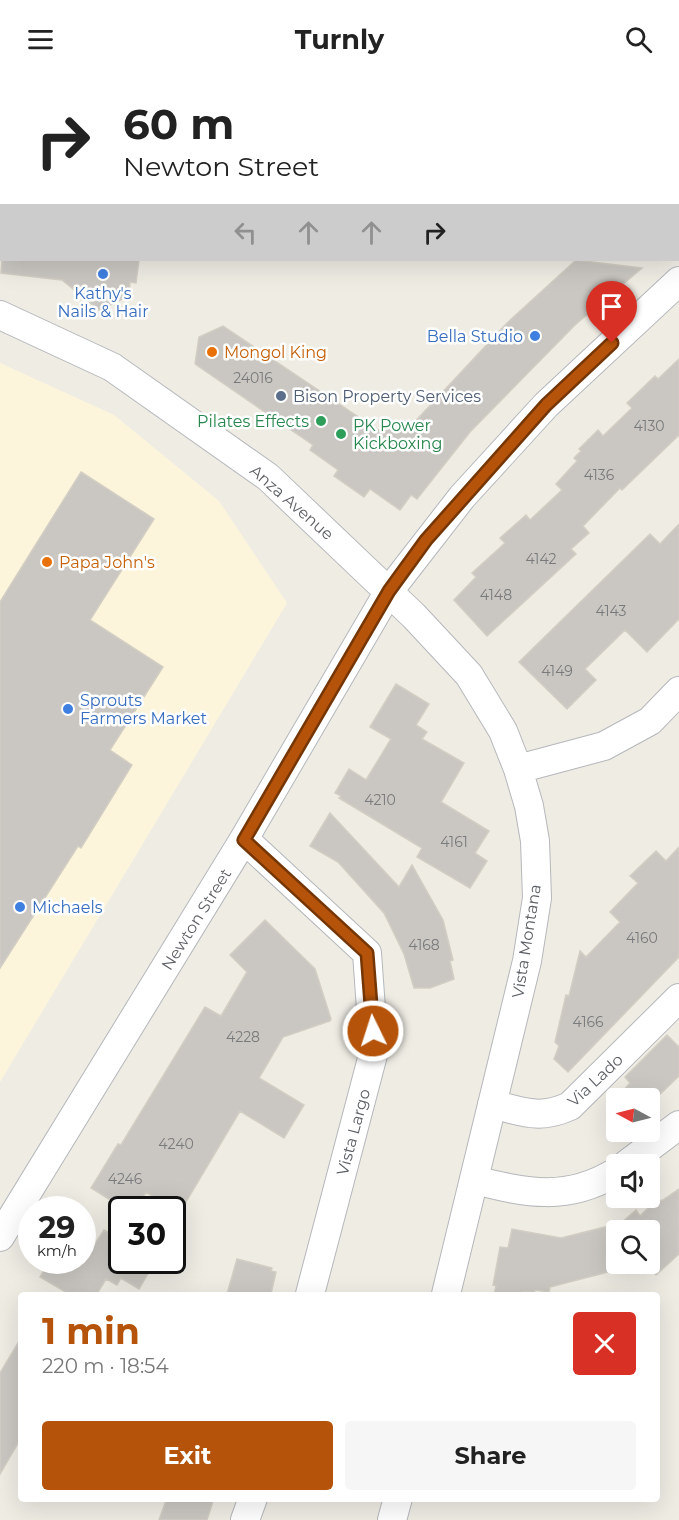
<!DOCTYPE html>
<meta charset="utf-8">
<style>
:root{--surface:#fff;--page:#f6f6f6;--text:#222;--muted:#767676;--accent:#b45309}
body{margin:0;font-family:Montserrat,sans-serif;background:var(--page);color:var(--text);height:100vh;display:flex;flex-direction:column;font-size:22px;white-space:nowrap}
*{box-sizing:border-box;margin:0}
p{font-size:20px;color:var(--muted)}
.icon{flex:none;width:33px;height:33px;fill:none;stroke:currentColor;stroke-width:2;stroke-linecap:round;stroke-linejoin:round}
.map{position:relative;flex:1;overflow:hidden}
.panel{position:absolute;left:18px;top:1214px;width:642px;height:210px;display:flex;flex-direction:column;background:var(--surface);border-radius:6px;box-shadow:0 6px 24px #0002}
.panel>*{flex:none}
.banner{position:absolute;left:0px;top:0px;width:680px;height:183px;box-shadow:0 6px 24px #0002;background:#fff;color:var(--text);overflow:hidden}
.needle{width:39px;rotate:277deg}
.buttons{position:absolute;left:606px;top:1010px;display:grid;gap:12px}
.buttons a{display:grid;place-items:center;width:54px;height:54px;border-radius:6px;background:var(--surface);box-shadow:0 6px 24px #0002;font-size:30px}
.speed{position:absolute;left:18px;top:1118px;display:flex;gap:12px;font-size:30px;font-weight:700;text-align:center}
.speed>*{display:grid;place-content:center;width:78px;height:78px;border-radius:50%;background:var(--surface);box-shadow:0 6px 24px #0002;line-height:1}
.speed small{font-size:15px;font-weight:400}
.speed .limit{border:3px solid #111;border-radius:9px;background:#fff;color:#111}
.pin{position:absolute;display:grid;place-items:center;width:51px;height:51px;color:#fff;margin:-62px -26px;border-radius:50% 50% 50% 0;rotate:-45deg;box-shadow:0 0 6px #0007}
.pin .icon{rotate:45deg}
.me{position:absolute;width:66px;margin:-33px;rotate:356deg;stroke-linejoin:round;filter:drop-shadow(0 0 4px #0008)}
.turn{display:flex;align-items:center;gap:21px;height:126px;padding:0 24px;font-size:27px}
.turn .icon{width:78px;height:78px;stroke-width:2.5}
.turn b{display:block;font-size:42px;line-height:51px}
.lanes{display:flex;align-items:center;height:57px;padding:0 24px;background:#0003;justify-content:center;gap:30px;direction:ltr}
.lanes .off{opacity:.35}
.round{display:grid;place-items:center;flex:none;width:63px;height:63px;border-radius:6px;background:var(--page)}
.overview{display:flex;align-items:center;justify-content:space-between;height:102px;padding:0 24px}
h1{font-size:36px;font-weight:700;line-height:45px;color:var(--accent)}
.cta{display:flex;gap:12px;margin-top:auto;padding:12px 24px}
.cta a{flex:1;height:69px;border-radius:6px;background:var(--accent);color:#fff;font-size:24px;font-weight:700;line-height:69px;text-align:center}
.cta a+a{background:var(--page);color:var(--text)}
header{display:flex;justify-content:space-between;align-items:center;height:78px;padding:0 24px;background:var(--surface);font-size:27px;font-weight:700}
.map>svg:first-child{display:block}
</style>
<header><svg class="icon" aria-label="menu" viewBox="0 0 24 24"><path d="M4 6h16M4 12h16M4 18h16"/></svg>Turnly<svg class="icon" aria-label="search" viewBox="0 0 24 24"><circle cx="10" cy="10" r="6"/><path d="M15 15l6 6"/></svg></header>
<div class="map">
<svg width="679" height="1442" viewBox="0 0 679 1442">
<rect width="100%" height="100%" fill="#efece4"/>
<path fill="#fdf5db" d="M0,285L114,337L219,423L287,525L0,1004Z"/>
<path fill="#cac7c2" stroke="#d3cec3" stroke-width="1.5" d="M2,182H139L136,205L130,204L129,218L99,232L62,202L1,195Z
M576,182L642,190L575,247L470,354L417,421L411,417L400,432L370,411L364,419L334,398L338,392L310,372L313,367L195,286L199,259L223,248L378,352L409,350L507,245Z
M679,281V357L622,412L620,410L583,448L589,455L571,471L576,476L487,558L454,522L476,499L472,495L505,465L500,460L526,437L530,442L562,412L556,406L577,383L574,380L581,373L579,371L598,352L603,358L632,330L627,325L655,298L658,301Z
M81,394L154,441L90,542L163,589L110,672L132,687L81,770L78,768L0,890V524Z
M679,446V541L647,574L625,552L585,591L596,602L567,631L519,584L650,456L660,466Z
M396,606L429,626L416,647L427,654L422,661L464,685L441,724L489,753L475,775L487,783L470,810L417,779L422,770L339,720L341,718L335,715L349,691L366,702L391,661L370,649Z
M330,735L399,809L412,787L443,842L453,882L450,883L454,901L430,910H414L404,876L384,835L338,784L310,768Z
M679,769V879L568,994L554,981L559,968L555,964L566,917L569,918L580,873L586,879L620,844L610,834L638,805L630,798L656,773L666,783Z
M265,842L315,891L331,941L330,943L283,959L259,1000L304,1027L284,1060L240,1033L180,1134L146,1114L135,1131H125L91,1110L118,1066L121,1067L205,929L221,938L247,894L230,877Z
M667,957L679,969V998L653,1023L650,1024V1020L616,1021L630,1005L625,999Z
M679,1111V1176L656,1197L647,1185H650V1152H616V1185H643L550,1209L549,1214L535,1212L534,1215L524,1213L523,1216H494L496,1208L493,1207L500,1169L508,1170L512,1151L561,1160L621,1145L636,1132L640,1138L654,1124L663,1122Z
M104,1152L122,1162V1182H156L139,1211L121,1200L117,1207L106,1201L97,1216H69L40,1199L50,1182H82V1167L91,1172Z
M237,1181L272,1190L271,1193L276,1194L271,1216H227Z
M21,1260V1360L0,1396V1295Z
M167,1420H214L207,1442H159Z"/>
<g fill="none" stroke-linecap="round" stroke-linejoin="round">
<g stroke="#b5b7bb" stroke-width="30">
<path id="minor" d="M176,2V0
M201,2V0
M0,237L112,289L268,399L414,538L469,597L503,653L518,691L529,728L535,763L537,820L527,883L446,1216
M518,691L604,668L650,643L679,613
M244,761L367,875L374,973L310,1216
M492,1026C523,1034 540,1042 570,1028L679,920
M627,1086L679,1047
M474,1102C527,1115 567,1124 616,1094
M0,1159L244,761L389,513L462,419L546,327L679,203
M245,1442L253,1420
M392,1442L398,1420"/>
</g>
<use href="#minor" stroke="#fff" stroke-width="28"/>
</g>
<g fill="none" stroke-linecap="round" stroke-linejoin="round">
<g stroke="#753606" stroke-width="15">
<path id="route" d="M373,953L367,875L244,762L389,513L426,462L546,327L612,265"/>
</g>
<use href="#route" stroke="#b45309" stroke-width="10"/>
</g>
<g fill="#3f7fe0" stroke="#fff" stroke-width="2">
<circle cx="103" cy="196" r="6"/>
<circle cx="535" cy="258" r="6"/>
<circle cx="68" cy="631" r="6"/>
<circle cx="20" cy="829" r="6"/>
</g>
<g fill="#e8710a" stroke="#fff" stroke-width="2">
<circle cx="212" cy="274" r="6"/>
<circle cx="47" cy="484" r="6"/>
</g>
<circle fill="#5c6f8a" stroke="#fff" stroke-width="2" cx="281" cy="318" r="6"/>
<g fill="#2e9e5b" stroke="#fff" stroke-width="2">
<circle cx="321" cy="343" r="6"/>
<circle cx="341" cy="356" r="6"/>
</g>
<g text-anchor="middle" stroke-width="5" stroke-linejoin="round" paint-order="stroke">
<g font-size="14" fill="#787a7c">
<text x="253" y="305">24016</text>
<text x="649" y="353">4130</text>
<text x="599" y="402">4136</text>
<text x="541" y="486">4142</text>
<text x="496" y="522">4148</text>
<text x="611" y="538">4143</text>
<text x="557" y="598">4149</text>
<text x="380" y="727">4210</text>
<text x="454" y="769">4161</text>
<text x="642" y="865">4160</text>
<text x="424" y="872">4168</text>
<text x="588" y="949">4166</text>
<text x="243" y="964">4228</text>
<text x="176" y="1071">4240</text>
<text x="125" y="1106">4246</text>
</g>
<g font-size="16" fill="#366cbe" stroke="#fff" text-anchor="start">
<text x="103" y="221" text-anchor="middle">Kathy's<tspan x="103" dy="18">Nails &amp; Hair</tspan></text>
<text x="523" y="264" text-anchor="end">Bella Studio</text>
<text x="80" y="628">Sprouts<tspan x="80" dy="18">Farmers Market</tspan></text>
<text x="32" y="835">Michaels</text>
</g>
<g font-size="16" fill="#c56008" stroke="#fff" text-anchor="start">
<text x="224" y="280">Mongol King</text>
<text x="59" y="490">Papa John's</text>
</g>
<g font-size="16" fill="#4e5e75" stroke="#fff" text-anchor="start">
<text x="293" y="324">Bison Property Services</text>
</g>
<g font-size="16" fill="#27864d" stroke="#fff" text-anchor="end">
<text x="309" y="349">Pilates Effects</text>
<text x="353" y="353" text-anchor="start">PK Power<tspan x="353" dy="18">Kickboxing</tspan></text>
</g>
<g font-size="16" fill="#5c6065" stroke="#fff">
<text transform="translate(292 424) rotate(41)" y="6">Anza Avenue</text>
<text transform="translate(196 841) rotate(-58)" y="6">Newton Street</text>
<text transform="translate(526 863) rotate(-81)" y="6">Vista Montana</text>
<text transform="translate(595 1002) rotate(-43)" y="6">Via Lado</text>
<text transform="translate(353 1054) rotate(-75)" y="6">Vista Largo</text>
</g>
</g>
</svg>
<div class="buttons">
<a><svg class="needle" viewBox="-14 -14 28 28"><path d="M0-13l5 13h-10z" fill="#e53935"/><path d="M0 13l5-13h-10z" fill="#767676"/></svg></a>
<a><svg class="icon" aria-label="sound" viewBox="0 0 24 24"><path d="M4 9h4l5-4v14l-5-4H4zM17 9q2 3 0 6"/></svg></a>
<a><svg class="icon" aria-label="search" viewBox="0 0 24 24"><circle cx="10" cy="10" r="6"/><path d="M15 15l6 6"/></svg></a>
</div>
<div class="speed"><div>29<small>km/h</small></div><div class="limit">30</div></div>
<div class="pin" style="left:612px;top:265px;background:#d93025"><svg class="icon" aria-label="arrive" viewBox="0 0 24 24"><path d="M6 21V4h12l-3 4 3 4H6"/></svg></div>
<svg class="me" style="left:373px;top:953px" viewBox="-20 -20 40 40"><circle r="17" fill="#b45309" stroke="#fff" stroke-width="3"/><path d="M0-11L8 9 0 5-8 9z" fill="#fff"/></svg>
<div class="banner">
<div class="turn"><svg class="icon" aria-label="right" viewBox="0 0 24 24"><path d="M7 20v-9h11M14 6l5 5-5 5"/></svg><div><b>60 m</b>Newton Street</div></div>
<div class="lanes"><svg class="icon off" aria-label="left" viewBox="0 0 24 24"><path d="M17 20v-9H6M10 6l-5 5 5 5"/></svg><svg class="icon off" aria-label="ahead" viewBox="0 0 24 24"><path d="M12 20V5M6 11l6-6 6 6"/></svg><svg class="icon off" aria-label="ahead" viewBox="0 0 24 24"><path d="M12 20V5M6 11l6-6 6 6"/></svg><svg class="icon" aria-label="right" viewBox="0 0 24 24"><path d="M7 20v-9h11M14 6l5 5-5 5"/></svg></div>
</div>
<section class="panel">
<div class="overview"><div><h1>1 min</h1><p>220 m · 18:54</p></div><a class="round" style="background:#d93025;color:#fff"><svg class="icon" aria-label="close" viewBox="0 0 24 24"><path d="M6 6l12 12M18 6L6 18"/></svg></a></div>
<div class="cta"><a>Exit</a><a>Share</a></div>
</section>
</div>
